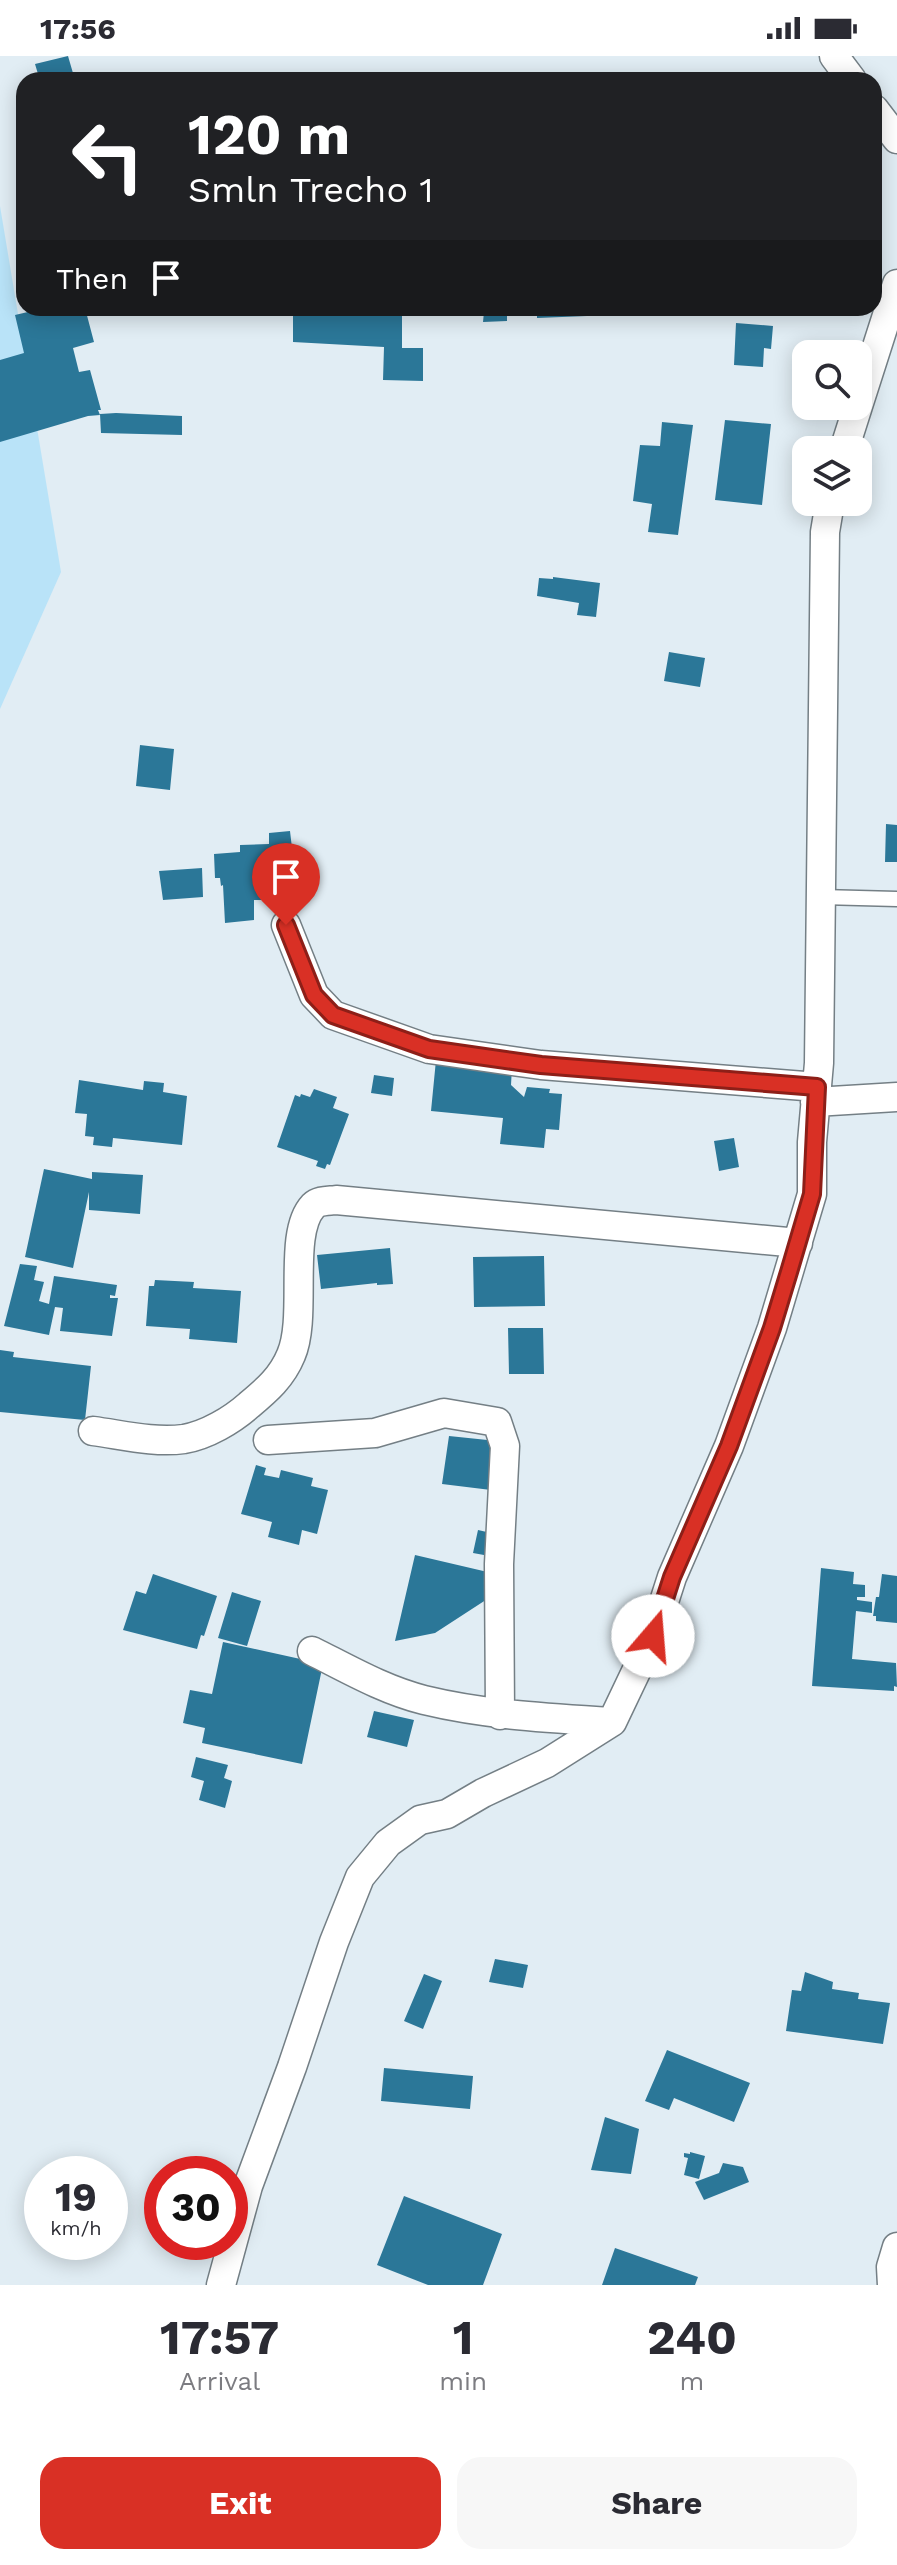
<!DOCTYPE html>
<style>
:root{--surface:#fff;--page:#f7f7f7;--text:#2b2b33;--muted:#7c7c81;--accent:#d93025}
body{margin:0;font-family:"Work Sans",sans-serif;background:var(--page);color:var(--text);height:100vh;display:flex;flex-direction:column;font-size:30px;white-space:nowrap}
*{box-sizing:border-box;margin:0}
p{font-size:26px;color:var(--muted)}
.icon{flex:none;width:44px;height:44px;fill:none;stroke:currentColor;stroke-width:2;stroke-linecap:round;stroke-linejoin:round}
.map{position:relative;height:2229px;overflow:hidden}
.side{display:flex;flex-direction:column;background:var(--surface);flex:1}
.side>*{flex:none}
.banner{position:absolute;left:16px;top:16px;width:866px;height:244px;border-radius:24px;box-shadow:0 4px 20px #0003;background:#202124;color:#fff;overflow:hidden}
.tools{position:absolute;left:792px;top:284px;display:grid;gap:16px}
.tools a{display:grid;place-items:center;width:80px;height:80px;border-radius:16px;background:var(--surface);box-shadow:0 4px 20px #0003;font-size:40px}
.speed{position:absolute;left:24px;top:2100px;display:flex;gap:16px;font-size:40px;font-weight:700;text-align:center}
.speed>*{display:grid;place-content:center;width:104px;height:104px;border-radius:50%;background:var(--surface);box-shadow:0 4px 20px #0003;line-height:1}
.speed small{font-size:20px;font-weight:400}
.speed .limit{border:12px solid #d22;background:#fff;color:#111}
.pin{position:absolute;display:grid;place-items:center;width:68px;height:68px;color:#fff;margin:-82px -34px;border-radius:50% 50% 50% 0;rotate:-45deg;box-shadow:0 0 8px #0007}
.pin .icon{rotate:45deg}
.me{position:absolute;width:88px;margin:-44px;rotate:18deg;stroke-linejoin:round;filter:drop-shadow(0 0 6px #0008)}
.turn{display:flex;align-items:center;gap:28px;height:168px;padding:0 40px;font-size:36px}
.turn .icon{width:104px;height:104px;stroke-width:2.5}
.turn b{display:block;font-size:56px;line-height:68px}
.then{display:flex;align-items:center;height:76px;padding:0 40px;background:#0003;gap:16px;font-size:30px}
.eta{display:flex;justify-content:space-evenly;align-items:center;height:136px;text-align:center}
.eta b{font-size:48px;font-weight:700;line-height:56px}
.primary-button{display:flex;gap:16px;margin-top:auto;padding:16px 40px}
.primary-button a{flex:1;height:92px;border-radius:24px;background:var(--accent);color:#fff;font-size:32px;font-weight:700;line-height:92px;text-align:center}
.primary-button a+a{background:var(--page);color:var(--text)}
.status{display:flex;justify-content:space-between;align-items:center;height:56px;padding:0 40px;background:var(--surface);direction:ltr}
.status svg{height:22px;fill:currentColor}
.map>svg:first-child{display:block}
</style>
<div class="status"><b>17:56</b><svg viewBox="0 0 49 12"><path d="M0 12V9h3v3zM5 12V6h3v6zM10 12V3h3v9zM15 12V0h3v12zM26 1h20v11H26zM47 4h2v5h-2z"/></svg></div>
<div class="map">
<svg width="897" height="2229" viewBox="0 0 897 2229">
<rect width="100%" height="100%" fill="#e1edf4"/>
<path fill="#b9e3f8" d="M0,150L61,516L0,653Z"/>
<path fill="#2b7798" d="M68,0L75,24H23L38,18L35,8Z
M45,252H85L94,286L73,292L79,316L90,314L101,354H98L100,359L88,360L0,386V304L24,297L15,259Z
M293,252H402V292H423V325L383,324L384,291L293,286Z
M442,252H507V265L483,266L484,256L442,255Z
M537,252H587V260L537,262Z
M736,267L773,270L771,293L764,292L763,311L734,309Z
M116,357L182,360V379L101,377L100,358Z
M725,364L771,368L762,449L715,444Z
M662,366L693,369L678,479L648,476L652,448L633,445L640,389L660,390Z
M553,521L600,527L596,561L577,559L579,547L537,540L539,522L553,523Z
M669,596L705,602L700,631L664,625Z
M140,689L174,693L170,734L136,730Z
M886,768L897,769V806H885Z
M290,775L292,792H297L299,813H290L291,819H282L283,837L266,838V844H254V864L225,867L223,829L221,830L220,822H215L214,798L240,796V789L269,788V777Z
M202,812L203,841L163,844L159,815Z
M436,1004L512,1011L511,1029L524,1041L527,1031L550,1033L549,1037L562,1038L559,1074L546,1073L544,1092L500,1088L503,1062L431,1055Z
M374,1019L394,1022L392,1040L371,1037Z
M79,1024L143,1034L144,1025L164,1027L163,1036L187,1040L182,1089L113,1082L112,1091L93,1089L94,1081L85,1080L87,1058L75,1057Z
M314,1033L337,1041L333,1052L349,1058L330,1109L327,1108L325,1113L316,1110L318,1105L277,1091L295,1039L300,1041L301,1038L310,1041Z
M734,1082L739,1111L719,1115L714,1085Z
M44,1113L92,1123V1116L143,1119L140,1158L89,1154V1136L73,1212L25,1201Z
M390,1192L393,1228L377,1229V1227L321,1233L317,1199Z
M544,1200L545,1250L474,1251L473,1201Z
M20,1208L37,1210L34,1224L44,1226L39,1245L49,1248L54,1220L117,1229L115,1240L110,1239V1242H118L112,1280L60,1275L63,1252L55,1251L49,1279L4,1270Z
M155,1224L194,1226L193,1232L241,1235L237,1287L189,1283L190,1273L146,1270L149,1230H154Z
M508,1272H543L544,1318H509Z
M0,1294L14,1296L13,1301L91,1310L85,1364L0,1356Z
M449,1380L497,1385L491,1434L442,1428Z
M256,1409L266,1412L264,1419L279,1422L281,1414L313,1422L311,1430L328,1434L317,1478L302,1474L299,1489L268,1481L272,1466L241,1458Z
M478,1474L500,1479L495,1501L473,1497Z
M415,1499L513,1522L512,1527L435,1577L395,1585Z
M821,1512L854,1516L853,1528L865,1529V1541H857V1544L872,1546V1557L856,1555L852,1603L896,1607L897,1631L894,1630V1635L812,1630Z
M153,1518L217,1540L204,1580L201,1579L197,1593L123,1574L136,1535L146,1538Z
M882,1518L897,1520V1567L876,1565V1560H873L876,1541H879Z
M232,1536L261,1545L247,1590L218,1582Z
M223,1586L323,1608L302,1708L202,1687L205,1672L183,1667L190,1634L212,1638Z
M374,1655L414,1664L407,1691L367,1681Z
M196,1701L228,1709L224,1722L232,1725L225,1752L199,1744L204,1725L191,1721Z
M495,1903L528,1909L523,1932L489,1926Z
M805,1916L833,1926L832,1933L859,1937L858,1943L890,1947L883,1988L786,1975L792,1934L801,1935Z
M424,1918L442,1925L423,1973L404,1965Z
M667,1994L750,2027L734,2066L674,2042L669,2054L645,2045Z
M384,2012L473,2020L470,2053L381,2045Z
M605,2061L639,2073L631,2118L591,2114Z
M690,2096L705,2100L699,2123L684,2119L688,2102L684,2101V2097L690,2098Z
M723,2107L743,2111L749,2126L704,2144L695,2126L719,2117Z
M404,2140L502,2178L483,2229H428L377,2209Z
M615,2192L698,2221L695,2229H602Z"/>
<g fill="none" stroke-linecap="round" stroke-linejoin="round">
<g stroke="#747f85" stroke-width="17">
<path id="lane" d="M821,841L897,843"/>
</g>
<g stroke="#747f85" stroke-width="31">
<path id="street" d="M834,0L852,24
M874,53L897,83
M858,350L897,228
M844,394L858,350
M286,869L314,939L333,959L429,993L541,1009L817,1031
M815,1046L897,1041
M93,1375C123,1379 154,1387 184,1383C207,1379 232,1364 249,1349C267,1334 282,1321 291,1299C308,1260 287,1178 313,1150C319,1144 329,1145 336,1144L798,1187
M268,1384L375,1377L444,1357L497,1366L505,1390L499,1508L500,1659
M312,1595C348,1613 384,1634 424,1644C486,1659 548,1662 612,1666
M221,2229L248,2130L292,2011L334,1886L360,1821L388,1787L420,1764L447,1758L483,1737L547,1707L612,1666L653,1580L672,1521L729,1390L772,1272L812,1138V1086L819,1007L825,476L830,446
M892,2229L891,2211L897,2191"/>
</g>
<use href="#lane" stroke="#fff" stroke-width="14"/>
<use href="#street" stroke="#fff" stroke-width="28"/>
</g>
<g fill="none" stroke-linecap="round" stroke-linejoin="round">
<g stroke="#8d1f18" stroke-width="20">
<path id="route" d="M286,869L314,939L333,959L429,993L541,1009L817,1031L812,1138L789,1216L772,1272L729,1390L672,1521L653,1580"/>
</g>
<use href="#route" stroke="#d93025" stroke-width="14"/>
</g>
</svg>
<div class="tools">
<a><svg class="icon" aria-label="search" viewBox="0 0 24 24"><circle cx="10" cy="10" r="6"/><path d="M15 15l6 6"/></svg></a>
<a><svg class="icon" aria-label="layers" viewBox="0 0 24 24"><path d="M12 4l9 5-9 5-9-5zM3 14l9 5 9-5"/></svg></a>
</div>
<div class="speed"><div>19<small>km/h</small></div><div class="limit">30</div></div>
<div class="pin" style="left:286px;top:869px;background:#d93025"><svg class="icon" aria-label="arrive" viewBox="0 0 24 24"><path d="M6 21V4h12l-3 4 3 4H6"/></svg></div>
<svg class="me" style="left:653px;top:1580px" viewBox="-20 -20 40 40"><circle r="19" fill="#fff"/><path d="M0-13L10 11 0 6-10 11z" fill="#d93025"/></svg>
<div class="banner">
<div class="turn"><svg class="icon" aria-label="left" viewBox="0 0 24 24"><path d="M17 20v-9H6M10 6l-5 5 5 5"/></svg><div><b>120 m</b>Smln Trecho 1</div></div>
<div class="then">Then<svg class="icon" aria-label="arrive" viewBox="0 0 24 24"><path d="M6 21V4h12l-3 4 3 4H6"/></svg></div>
</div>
</div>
<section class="side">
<div class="eta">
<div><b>17:57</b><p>Arrival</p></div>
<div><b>1</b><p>min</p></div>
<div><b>240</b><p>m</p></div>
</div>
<div class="primary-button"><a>Exit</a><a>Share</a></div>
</section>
